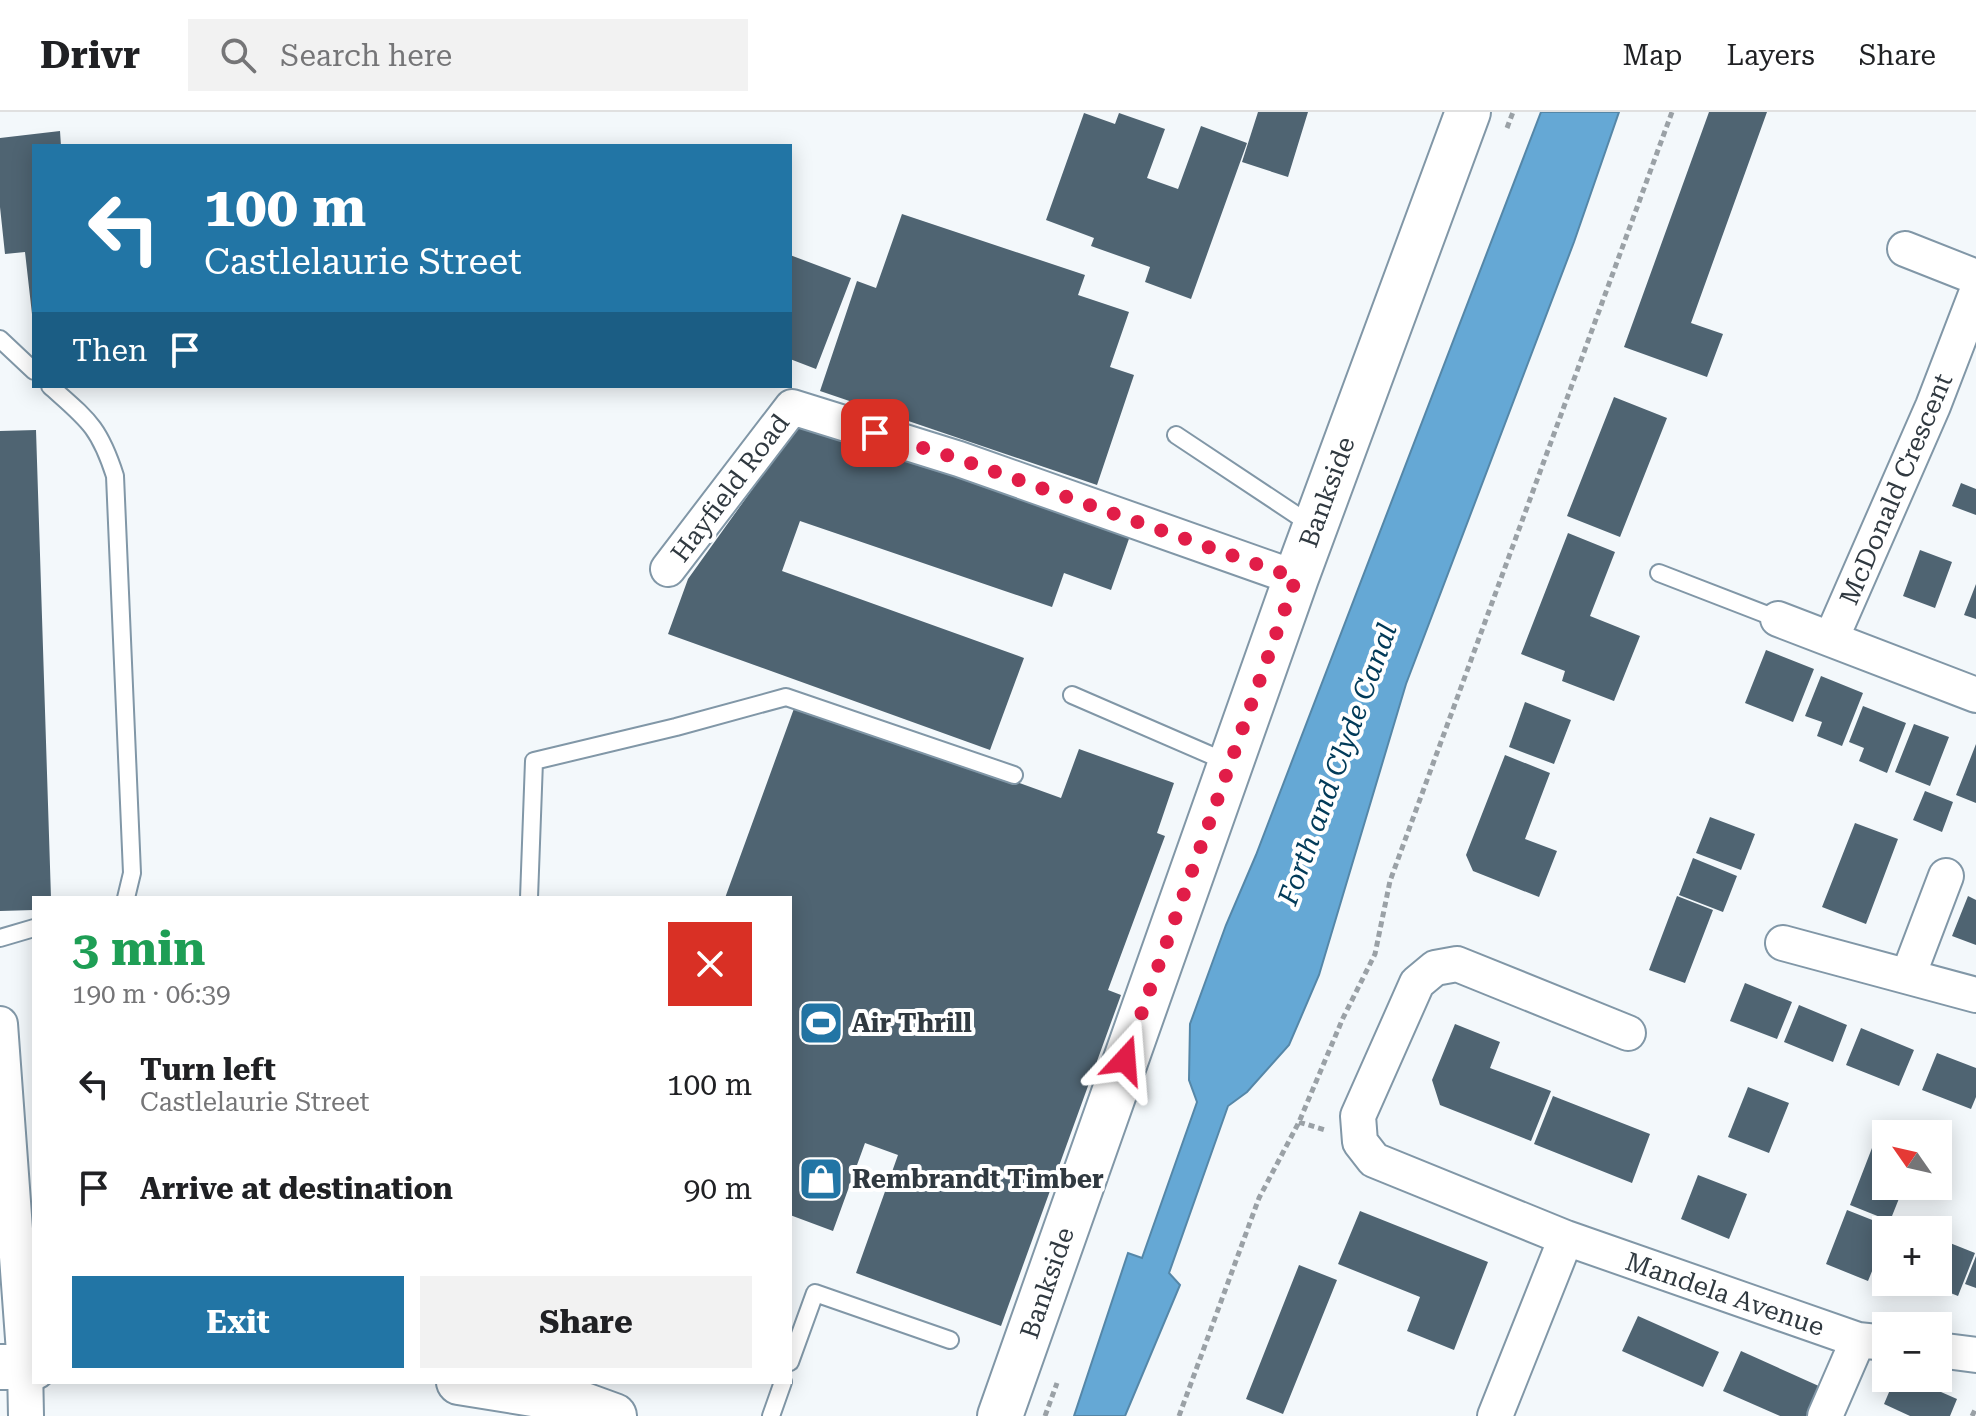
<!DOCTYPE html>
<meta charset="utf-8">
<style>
:root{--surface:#fff;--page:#f2f2f2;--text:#202124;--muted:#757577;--line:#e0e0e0;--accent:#2275a5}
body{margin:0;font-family:"Roboto Serif",serif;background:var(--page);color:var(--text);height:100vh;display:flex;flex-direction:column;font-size:30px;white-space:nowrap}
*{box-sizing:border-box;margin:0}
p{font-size:26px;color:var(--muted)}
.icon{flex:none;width:44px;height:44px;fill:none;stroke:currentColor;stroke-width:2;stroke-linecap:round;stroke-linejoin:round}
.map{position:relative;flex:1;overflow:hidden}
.panel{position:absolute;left:32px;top:784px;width:760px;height:488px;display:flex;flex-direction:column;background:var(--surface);border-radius:0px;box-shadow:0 4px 20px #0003}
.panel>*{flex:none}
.guide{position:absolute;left:32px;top:32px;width:760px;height:244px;border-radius:0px;box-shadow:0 4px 20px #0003;background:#2275a5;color:#fff;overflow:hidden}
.needle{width:52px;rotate:304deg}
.tools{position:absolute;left:1872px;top:1008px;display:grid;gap:16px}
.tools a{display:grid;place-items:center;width:80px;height:80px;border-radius:0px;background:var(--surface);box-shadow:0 4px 20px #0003;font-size:40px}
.pin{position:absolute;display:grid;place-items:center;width:68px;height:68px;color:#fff;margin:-34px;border-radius:16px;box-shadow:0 4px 12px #0006}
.me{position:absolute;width:88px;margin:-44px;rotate:19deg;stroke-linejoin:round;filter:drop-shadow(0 0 6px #0008)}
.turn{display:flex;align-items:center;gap:28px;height:168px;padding:0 40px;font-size:36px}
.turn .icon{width:104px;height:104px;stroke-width:2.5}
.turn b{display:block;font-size:56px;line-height:68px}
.then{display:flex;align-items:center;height:76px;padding:0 40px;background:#0003;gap:16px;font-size:30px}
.round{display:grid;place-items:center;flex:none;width:84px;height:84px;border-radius:0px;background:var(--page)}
.overview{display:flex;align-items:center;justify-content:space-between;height:136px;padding:0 40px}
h1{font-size:48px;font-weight:700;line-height:60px;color:#1e9e55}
.primary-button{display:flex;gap:16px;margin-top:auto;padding:16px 40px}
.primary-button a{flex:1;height:92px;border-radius:0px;background:var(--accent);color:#fff;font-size:32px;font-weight:700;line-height:92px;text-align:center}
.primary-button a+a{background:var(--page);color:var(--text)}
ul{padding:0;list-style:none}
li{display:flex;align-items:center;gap:24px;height:104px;padding:0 40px}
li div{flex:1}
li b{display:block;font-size:30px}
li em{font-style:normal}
header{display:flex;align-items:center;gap:48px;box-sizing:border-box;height:112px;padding:0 40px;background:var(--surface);border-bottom:2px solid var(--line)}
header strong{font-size:38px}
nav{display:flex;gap:44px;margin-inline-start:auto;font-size:28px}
.search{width:560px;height:72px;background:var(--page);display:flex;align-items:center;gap:20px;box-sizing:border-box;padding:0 28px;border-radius:0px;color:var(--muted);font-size:30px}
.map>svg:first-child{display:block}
</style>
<header>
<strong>Drivr</strong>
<div class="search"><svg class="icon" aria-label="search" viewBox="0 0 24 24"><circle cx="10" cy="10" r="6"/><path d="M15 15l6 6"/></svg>Search here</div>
<nav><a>Map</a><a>Layers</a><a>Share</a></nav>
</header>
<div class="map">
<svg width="1976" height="1304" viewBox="0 0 1976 1304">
<rect width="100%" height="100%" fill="#f3f8fb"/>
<path fill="#65a8d5" stroke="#5587a8" stroke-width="2" d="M1541,0H1619L1574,130L1406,572L1319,863L1289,933L1247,980L1228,994L1169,1161L1180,1173L1125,1304H1074L1128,1141L1142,1146L1197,990L1189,968L1190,912L1226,813L1256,743Z"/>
<path fill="#4f6472" d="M1258,0H1308L1288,65L1242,50Z
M1709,0H1767L1691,211L1723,222L1707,265L1624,235Z
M1084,1L1115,12L1119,1L1165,17L1147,66L1178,77L1201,14L1247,31L1191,187L1145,170L1150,155L1091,134L1094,126L1046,108Z
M60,19L61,34H34V202H32L25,140L5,142L0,95V26Z
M902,102L1085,163L1078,183L1129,200L1110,255L1134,263L1097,373L820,279L857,169L876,176Z
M790,143L851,166L816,257L790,247Z
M1614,285L1667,306L1620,425L1567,404Z
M802,308L1131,421L1111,478L1064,461L1052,495L800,409L782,459L1024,546L990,638L668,522L688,467Z
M36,318L51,786H34V798L0,799V319Z
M1961,371L1976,377V403L1952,394Z
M1568,421L1615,440L1590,504L1640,524L1614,589L1562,569L1565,559L1521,542Z
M1920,438L1952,450L1935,496L1903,484Z
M1976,472V507L1964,503Z
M1766,538L1814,557L1793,610L1745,591Z
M1821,564L1863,581L1842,634L1817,624L1822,610L1805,604Z
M1525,590L1571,608L1554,652L1509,635Z
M796,591L1061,686L1079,637L1174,671L1157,721L1165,724L1108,878L1121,883L1001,1214L856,1161L898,1043L865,1031L833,1119L790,1103V786H725Z
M1863,594L1906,611L1887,661L1859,649L1864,636L1849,630Z
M1914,612L1949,625L1930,674L1895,660Z
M1976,632V691L1956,683Z
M1505,643L1550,661L1525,727L1557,739L1539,785L1473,759L1466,743Z
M1925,679L1953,690L1942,720L1913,708Z
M1710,705L1755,722L1741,758L1696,741Z
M1855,711L1898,727L1866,812L1822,795Z
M1693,746L1737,764L1723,800L1679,783Z
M1677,784L1713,798L1685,871L1649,858Z
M1968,784L1976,788V833L1952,824Z
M1745,871L1792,890L1777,927L1730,909Z
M1799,893L1847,913L1833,950L1784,930Z
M1455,912L1500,930L1490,956L1551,979L1531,1029L1440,993L1432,968Z
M1861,916L1914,938L1899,974L1846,953Z
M1937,941L1976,956V985L1971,997L1922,978Z
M1748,975L1789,991L1769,1041L1728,1025Z
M1553,984L1650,1022L1632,1071L1534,1032Z
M1877,1023L1886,1027V1074H1904L1890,1109L1850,1093Z
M1698,1063L1747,1082L1729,1127L1681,1107Z
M1847,1098L1890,1115L1886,1118V1125L1868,1169L1826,1152Z
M1360,1099L1488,1150L1454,1238L1407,1219L1420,1185L1338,1152Z
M1950,1131L1975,1141L1958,1184L1933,1174L1934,1170H1938V1161Z
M1976,1144V1176L1965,1172Z
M1299,1153L1337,1168L1283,1302L1246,1287Z
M1638,1204L1719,1240L1703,1275L1622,1239Z
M1741,1239L1821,1275L1808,1304H1780L1723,1279Z
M1895,1266H1909L1957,1287L1950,1304H1910L1884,1292Z"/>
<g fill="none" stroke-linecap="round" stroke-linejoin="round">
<g stroke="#8197a7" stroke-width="20">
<path id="lane" d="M0,227L34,259
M50,274C87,307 99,314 115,364L132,761L126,786
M1176,323L1313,414
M1659,461L1778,507
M1072,583L1229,651
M529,786L534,649L676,615L786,585L1014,663
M0,826L34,816
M790,1250L815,1181L950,1228
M771,1304L783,1270"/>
</g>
<g stroke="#8197a7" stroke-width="38">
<path id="street" d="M1905,137L1976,165
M668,457L792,295L959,347L1296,466
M1778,507L1976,583
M1831,527L1933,294L1976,182
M1783,831L1976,883
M1908,864L1946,764
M0,912L25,1254L26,1304
M1566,1126L1858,1228L1886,1231
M1938,1238L1976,1243
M1495,1304L1566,1126L1374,1048L1360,1030L1358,1004L1417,871L1435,856L1457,852L1628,921
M1825,1304L1858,1228"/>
</g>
<g stroke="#8197a7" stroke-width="48">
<path id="secondary" d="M0,1255H34
M459,1270L570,1288L614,1304
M1000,1304L1296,466L1468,0"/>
</g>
<path stroke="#9aa1a6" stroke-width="5" stroke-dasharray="6 4" stroke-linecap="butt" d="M1507,16L1513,0
M1299,1010L1325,1018
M1045,1304L1057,1271
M1179,1304L1259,1086L1299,1010L1343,906L1375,842L1390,769L1672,0
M1972,1304L1976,1296"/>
<use href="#lane" stroke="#fff" stroke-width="16"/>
<use href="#street" stroke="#fff" stroke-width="34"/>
<use href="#secondary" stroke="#fff" stroke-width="44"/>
</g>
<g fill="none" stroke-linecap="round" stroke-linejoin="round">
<path stroke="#e11d48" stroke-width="14" stroke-dasharray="0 25.2" d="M875,321L959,347L1296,466L1125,948"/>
</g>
<defs>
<g id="stadium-square" transform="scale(2.3)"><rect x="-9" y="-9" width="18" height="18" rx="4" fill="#2275a5" stroke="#fff"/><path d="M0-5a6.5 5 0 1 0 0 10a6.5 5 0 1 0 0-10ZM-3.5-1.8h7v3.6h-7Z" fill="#fff"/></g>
<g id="shop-square" transform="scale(2.3)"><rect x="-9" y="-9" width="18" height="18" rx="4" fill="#2275a5" stroke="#fff"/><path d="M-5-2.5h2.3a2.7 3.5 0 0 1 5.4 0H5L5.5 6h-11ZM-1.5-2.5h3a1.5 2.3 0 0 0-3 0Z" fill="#fff"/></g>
</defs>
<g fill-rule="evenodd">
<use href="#stadium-square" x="821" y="911"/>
<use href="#shop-square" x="821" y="1067"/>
</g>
<g text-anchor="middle" stroke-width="8" stroke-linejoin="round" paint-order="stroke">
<g font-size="26" fill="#303940" stroke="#fff">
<text transform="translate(730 376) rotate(-53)" y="9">Hayfield Road</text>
<text transform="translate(1896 377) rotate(-67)" y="9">McDonald Crescent</text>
<text transform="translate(1327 380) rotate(-70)" y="9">Bankside</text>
<text transform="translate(1047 1171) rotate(-71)" y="9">Bankside</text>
<text transform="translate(1725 1182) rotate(19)" y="9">Mandela Avenue</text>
</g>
<g font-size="26" font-weight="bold" fill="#303940" stroke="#fff" text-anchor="start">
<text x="852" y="920">Air Thrill</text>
<text x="852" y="1076">Rembrandt Timber</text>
</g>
<g font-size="28" font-style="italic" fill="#013a58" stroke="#fff">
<text transform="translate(1337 652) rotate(-70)" y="10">Forth and Clyde Canal</text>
</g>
</g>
</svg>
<div class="tools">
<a><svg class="needle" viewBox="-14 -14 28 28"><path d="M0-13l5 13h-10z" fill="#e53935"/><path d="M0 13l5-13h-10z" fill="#757577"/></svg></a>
<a>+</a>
<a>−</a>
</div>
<div class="pin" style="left:875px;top:321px;background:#d93025"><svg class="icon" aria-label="arrive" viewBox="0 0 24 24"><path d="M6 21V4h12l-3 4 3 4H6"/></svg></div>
<svg class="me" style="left:1125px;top:948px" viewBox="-20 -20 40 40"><path d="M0-17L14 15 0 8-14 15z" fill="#e11d48" stroke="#fff" stroke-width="4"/></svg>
<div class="guide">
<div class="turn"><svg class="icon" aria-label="left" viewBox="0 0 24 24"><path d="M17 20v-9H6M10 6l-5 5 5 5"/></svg><div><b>100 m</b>Castlelaurie Street</div></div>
<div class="then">Then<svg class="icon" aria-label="arrive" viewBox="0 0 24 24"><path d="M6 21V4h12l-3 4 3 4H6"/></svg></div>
</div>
<section class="panel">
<div class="overview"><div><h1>3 min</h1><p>190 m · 06:39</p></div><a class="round" style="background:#d93025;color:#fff"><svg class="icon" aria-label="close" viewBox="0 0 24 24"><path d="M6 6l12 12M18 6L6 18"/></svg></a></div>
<ul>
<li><svg class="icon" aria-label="left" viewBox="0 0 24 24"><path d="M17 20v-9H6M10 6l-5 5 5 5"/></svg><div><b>Turn left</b><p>Castlelaurie Street</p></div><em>100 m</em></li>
<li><svg class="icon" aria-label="arrive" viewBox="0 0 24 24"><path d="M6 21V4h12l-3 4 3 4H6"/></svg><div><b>Arrive at destination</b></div><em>90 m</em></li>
</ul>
<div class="primary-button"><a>Exit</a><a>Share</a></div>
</section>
</div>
